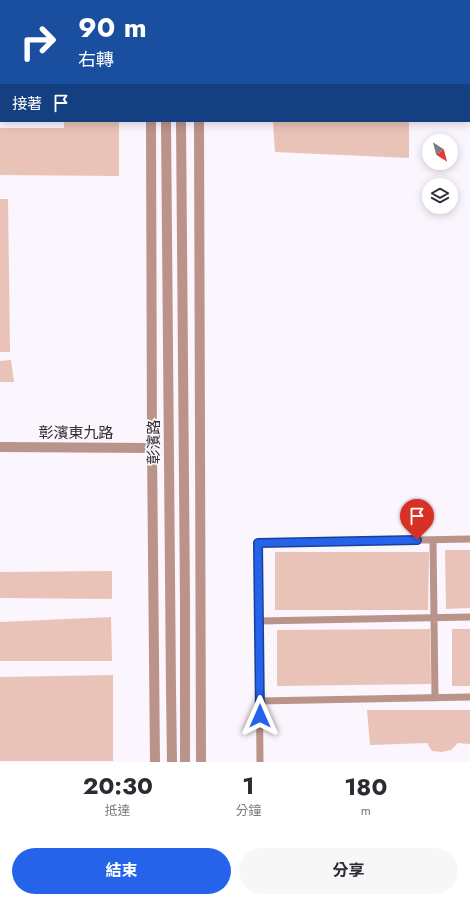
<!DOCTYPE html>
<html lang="zh-TW">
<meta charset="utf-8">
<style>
:root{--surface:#fff;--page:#f7f7f7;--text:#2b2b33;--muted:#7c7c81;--accent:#2563eb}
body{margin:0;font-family:Jost,"Noto Sans TC",sans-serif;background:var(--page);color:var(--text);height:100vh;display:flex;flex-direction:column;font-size:15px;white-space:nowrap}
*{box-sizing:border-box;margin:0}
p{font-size:13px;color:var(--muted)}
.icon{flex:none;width:22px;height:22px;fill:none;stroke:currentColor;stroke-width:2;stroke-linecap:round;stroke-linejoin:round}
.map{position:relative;height:762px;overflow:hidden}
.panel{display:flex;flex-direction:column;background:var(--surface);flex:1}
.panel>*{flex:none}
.banner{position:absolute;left:0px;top:0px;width:470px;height:122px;box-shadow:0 2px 10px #0003;background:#1a4fa0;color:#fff;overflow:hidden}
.needle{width:26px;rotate:144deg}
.buttons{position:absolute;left:422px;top:134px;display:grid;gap:8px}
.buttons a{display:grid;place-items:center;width:36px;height:36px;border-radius:50%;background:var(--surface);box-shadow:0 2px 10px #0003;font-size:20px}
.pin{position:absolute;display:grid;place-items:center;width:34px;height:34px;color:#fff;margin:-41px -17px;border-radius:50% 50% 50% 0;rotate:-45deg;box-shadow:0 0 4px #0007}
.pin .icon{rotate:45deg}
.me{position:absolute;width:44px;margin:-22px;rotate:0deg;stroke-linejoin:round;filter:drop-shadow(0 0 3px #0008)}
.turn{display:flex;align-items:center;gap:14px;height:84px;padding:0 12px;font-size:18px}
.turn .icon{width:52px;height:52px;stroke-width:2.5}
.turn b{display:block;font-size:28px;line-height:34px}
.then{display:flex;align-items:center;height:38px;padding:0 12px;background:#0003;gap:8px;font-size:15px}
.eta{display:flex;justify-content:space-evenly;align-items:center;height:68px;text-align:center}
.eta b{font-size:24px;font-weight:700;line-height:28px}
.action{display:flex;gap:8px;margin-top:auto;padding:8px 12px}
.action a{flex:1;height:46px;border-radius:24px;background:var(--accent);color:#fff;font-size:16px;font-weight:700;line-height:46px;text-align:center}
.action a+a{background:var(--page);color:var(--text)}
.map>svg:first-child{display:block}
</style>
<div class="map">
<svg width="470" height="762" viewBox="0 0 470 762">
<rect width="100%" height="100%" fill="#fbf5fd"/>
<path fill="#e9c3b8" d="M64,121H119V176L0,175V128H64Z
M273,121H409V158L275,152Z
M0,199H8L10,352H0Z
M11,360L14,382H0V361Z
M445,550H470V608L446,609Z
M275,552H429L428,610H275Z
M112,571V599L0,598V572Z
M111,617L112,661H0V622Z
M430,629L431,684L277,686V630Z
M452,629H470V686H452Z
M113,675V761H0V677Z
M367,710H470V744L458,743L451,750L442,752L432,751L427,743L370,745Z"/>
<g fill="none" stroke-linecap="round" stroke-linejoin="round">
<path stroke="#ba948b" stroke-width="7" d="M433,540L435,698
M258,621L470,617
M259,701L470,697
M260,762L258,543L470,539"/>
<path stroke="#ba948b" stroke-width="10" d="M151,0V1
M197,0V1
M151,121L152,448L155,762
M199,121L201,762
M0,447L152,448"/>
<path stroke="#ba948b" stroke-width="10" d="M166,0V1
M180,0V1
M166,121L171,690L172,762
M181,121L185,603V762"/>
</g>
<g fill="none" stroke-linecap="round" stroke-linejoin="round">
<g stroke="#184099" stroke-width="10">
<path id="route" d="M260,716L258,543L417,540"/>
</g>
<use href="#route" stroke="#2563eb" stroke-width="7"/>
</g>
<g text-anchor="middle" stroke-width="3.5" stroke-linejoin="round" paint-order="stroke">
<g font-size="15" fill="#302e31" stroke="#fbf5fd">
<text x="76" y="438">彰濱東九路</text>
<text transform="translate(154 442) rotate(-90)" y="5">彰濱路</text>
</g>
</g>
</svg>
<div class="buttons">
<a><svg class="needle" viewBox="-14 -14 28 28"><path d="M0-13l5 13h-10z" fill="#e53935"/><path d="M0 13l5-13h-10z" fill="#7c7c81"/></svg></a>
<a><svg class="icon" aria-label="layers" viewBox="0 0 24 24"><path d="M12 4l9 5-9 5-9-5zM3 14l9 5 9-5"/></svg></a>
</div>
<div class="pin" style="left:417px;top:540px;background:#d93025"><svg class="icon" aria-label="arrive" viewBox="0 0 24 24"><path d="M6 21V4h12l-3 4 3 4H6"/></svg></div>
<svg class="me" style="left:260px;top:716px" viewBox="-20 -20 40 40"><path d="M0-17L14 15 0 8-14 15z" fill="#2563eb" stroke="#fff" stroke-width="4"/></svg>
<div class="banner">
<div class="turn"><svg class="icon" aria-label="right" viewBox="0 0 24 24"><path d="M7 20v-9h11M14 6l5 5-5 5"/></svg><div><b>90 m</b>右轉</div></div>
<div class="then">接著<svg class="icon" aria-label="arrive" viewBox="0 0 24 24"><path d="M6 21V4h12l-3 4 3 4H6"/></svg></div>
</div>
</div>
<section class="panel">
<div class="eta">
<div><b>20:30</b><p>抵達</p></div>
<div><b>1</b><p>分鐘</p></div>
<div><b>180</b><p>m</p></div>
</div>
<div class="action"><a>結束</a><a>分享</a></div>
</section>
